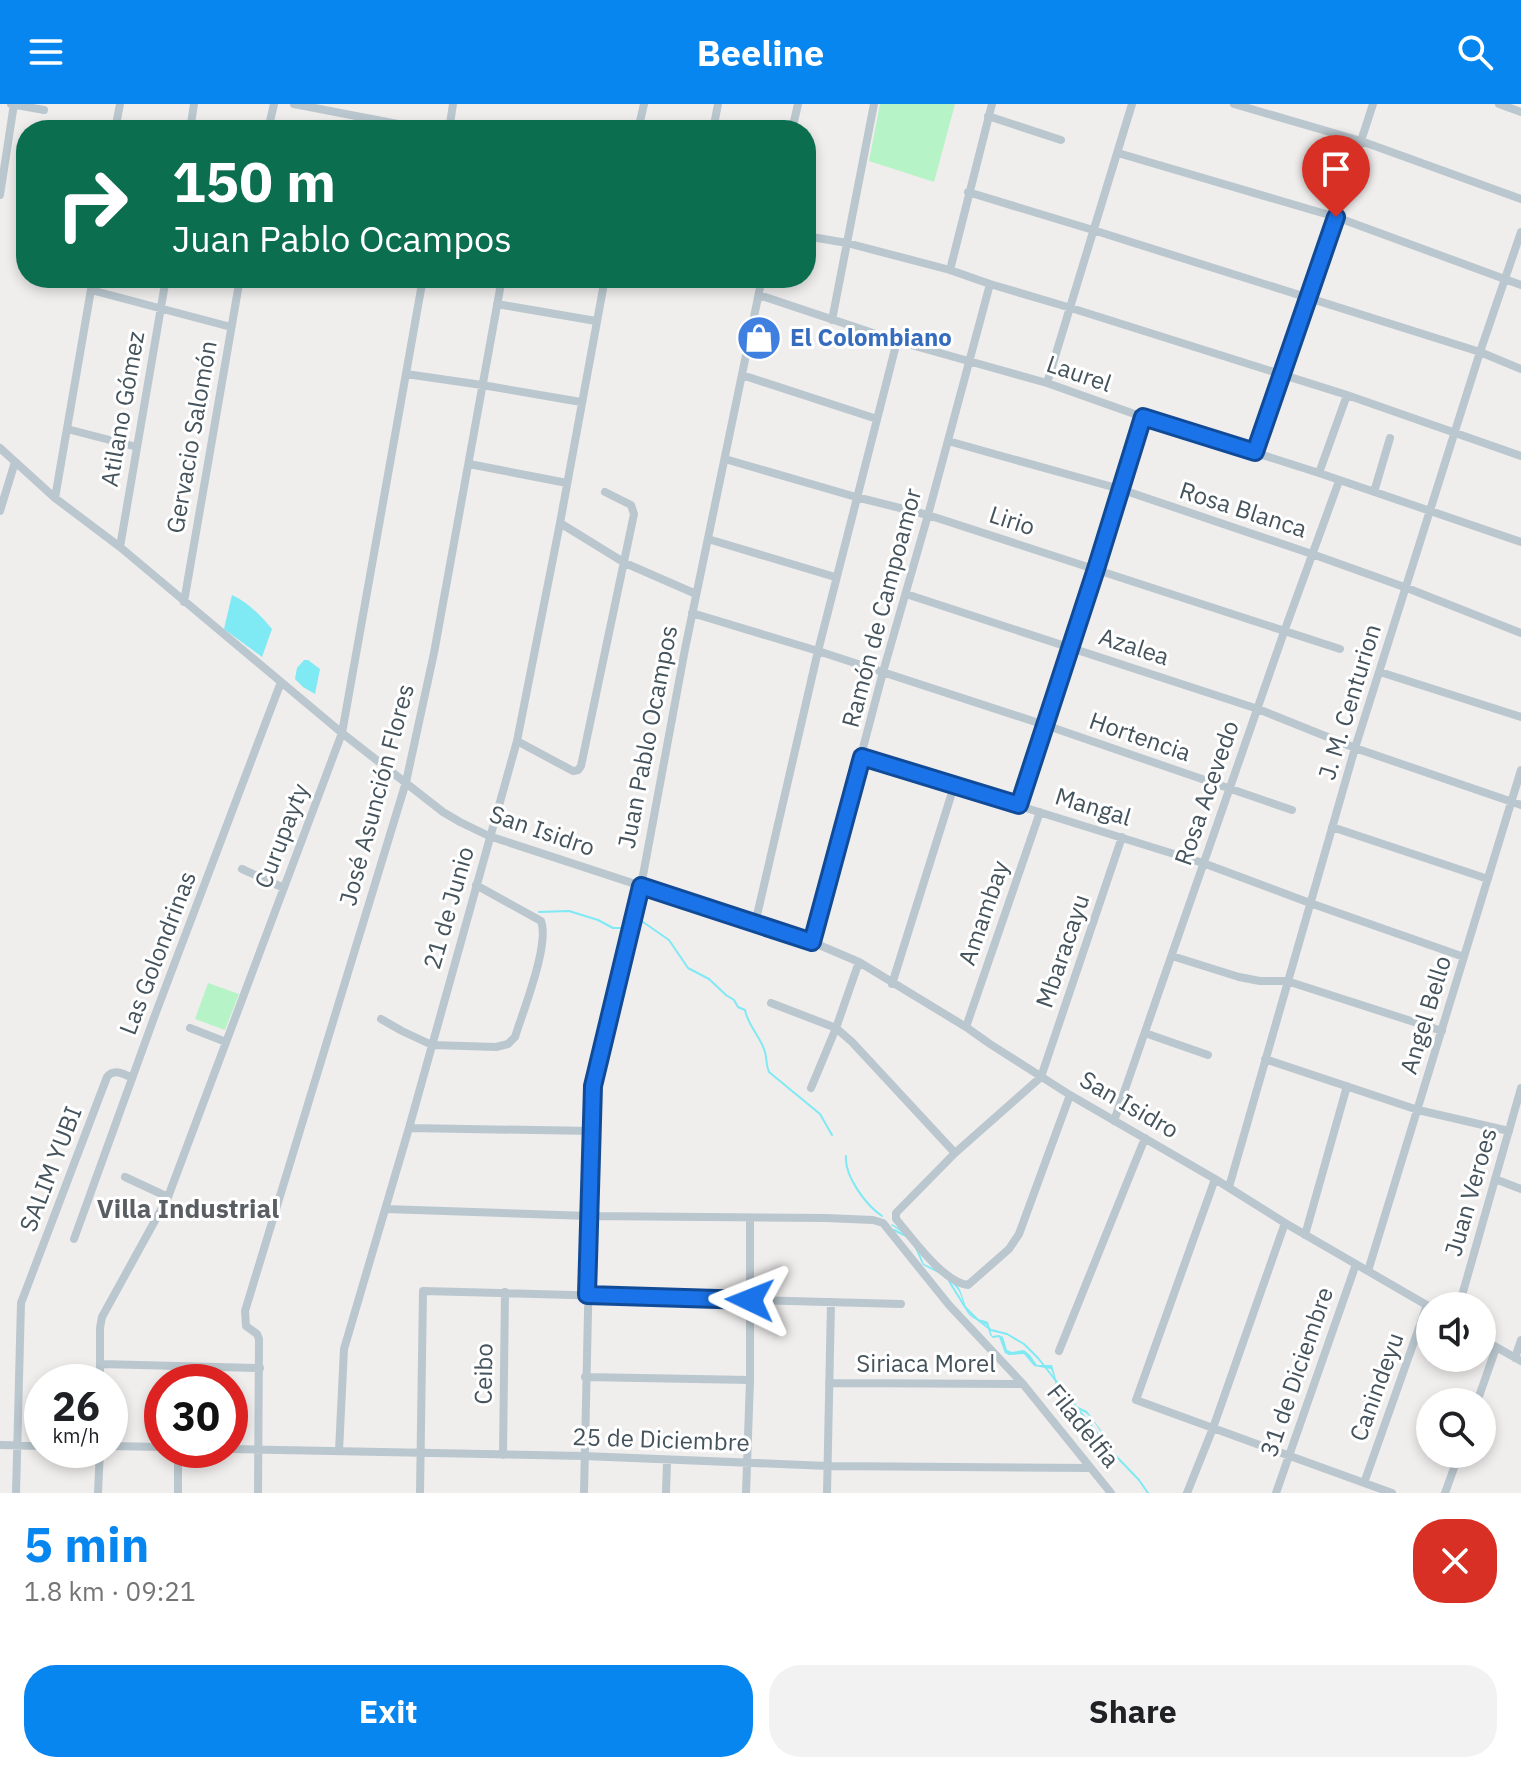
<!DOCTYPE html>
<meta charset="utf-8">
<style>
:root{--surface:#fff;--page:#f2f2f2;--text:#202124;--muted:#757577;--accent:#0886ef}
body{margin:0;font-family:"IBM Plex Sans",sans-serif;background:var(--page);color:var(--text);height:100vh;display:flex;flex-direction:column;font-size:30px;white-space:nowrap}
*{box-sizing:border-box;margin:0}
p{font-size:26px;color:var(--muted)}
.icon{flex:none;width:44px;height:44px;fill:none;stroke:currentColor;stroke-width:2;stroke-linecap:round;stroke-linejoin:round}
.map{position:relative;height:1389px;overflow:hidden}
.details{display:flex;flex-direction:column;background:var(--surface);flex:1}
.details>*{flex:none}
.guide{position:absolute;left:16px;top:16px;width:800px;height:168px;border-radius:32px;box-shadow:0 4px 12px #0003;background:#0b6e4f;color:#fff;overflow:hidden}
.tools{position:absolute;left:1416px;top:1188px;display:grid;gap:16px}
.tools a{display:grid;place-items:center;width:80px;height:80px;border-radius:50%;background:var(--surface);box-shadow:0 4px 12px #0003;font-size:40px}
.speed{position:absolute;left:24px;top:1260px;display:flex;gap:16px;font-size:40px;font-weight:700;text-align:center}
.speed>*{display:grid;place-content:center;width:104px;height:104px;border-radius:50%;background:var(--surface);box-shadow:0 4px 12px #0003;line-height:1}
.speed small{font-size:20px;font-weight:400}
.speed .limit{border:12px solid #d22;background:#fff;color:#111}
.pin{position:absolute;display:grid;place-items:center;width:68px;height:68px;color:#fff;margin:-82px -34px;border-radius:50% 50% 50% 0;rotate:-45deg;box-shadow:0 0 8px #0007}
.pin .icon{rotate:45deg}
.me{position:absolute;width:88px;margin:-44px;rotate:272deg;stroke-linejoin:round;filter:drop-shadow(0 0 6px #0008)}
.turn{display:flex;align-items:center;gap:28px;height:168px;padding:0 24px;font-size:36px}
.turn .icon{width:104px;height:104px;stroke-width:2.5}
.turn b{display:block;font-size:56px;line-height:68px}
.round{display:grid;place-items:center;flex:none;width:84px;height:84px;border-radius:32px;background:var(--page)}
.summary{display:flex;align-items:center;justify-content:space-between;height:136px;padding:0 24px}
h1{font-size:48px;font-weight:700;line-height:60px;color:var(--accent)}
.cta{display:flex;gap:16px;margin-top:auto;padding:16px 24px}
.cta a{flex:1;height:92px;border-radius:32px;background:var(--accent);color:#fff;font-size:32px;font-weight:700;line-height:92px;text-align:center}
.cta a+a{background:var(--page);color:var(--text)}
header{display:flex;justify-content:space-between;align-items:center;height:104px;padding:0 24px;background:var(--accent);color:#fff;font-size:36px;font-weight:700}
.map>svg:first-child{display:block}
</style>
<header><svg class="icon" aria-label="menu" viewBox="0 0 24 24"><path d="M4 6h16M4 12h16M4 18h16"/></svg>Beeline<svg class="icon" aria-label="search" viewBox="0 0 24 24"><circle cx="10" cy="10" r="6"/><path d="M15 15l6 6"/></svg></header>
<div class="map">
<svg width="1521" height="1389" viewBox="0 0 1521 1389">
<rect width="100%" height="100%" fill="#f0eded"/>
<path fill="#b6f3c7" d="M880,0H955L934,78L869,57Z
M208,879L239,890L225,926L195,915Z"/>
<path fill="#7fe9f4" d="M232,491C249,499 260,511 272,525L262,553L224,525Z
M304,556H308L320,565L315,590L303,583L295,575L297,564Z
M892,1120C896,1123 901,1125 904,1128C915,1136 919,1148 924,1160C935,1165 948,1171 957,1181C965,1191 963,1208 976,1214C979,1216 984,1216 988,1218L992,1232L999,1231L1003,1233L1007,1246L1012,1248L1024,1246L1030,1251L1037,1261H1052L1059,1286L1074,1301L1087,1307L1111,1340L1110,1341C1103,1333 1098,1322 1091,1314C1086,1307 1080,1307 1074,1303C1054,1292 1058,1282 1051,1265L1034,1262L1024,1250L1009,1251L1005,1249L999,1233L993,1234L990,1231L987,1221C979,1216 970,1215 966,1206C962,1198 962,1189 955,1182C946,1172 934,1167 923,1161C917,1150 914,1137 903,1129C899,1126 895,1124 891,1121Z"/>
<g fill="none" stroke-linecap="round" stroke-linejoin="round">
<path stroke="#7fe9f4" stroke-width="2" d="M539,808L569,807L598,816L613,824H625
M638,820L643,818L669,836L688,864L709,875L726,891L734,896L738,903L745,906C748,922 761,933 765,948C767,956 766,961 769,968L820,1010L832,1031
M846,1052C844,1072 866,1101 882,1112
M894,1126L906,1132
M949,1177L965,1203L978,1216L991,1226L1007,1230L1024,1240L1038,1254L1108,1343
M1114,1350L1139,1376L1148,1389"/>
<path stroke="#bac7ce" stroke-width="8" d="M11,0L44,6
M294,0L429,26
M1234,0L1361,37L1521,95
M1499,0L1521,8
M988,12L1061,36
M115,26L120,0
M190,26L194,0
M268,26L274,0
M449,26L453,0
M638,26L644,0
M713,26L718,0
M792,26L798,0
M1118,49L1336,113L1521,181
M968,88L1093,126L1480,248L1521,265
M0,91L14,0
M806,132L847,139L950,166L990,180L1071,204L1347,291L1521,352
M950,166L992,0
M91,186L231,223
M759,191L897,237L1047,279L1143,313L1319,369L1521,438
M497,200L596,217
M832,216L874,0
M897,237L818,547L1045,621L1292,706
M406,270L482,281L581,298
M742,271L877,315
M1047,279L1132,0
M67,325L137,343
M948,337L1120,385L1312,450L1407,484L1521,529
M0,344L55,394L120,443L342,629L443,708L460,718L489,732L812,838L859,858L966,923L990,940L1070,991L1215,1075L1285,1119L1430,1203
M1255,348L1332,126L1373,0
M725,355L856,393L928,411L1340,545
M469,360L567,379
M1319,369L1347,291
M1374,388L1390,334
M55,394L93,174
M0,407L15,358
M560,419L625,459L696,490
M708,435L835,473
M120,443L166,174
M906,490L1258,605L1355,644L1521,701
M184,498L240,174
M692,509L818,547L755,820
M1380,568L1521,613
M517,637L573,667L578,666L581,662L634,410L631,401L605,388
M862,653L1203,759L1310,799L1464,853
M1019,701L1096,465L1143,313
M1332,723L1488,775
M242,765L284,784
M812,838L883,568L928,411L990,180
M1172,852L1239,873L1260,877H1287L1442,927
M892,880L954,682
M771,899L836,924L852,938L955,1049
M381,915L402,927L432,941L496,943L508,940L515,933C523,907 550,840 541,817L476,781
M966,923L1040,708
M190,924L226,938
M1145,929L1208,951
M1265,955L1418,1006L1509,1027
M811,984L836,924L859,858
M1070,991L1019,1130L1009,1145L968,1181C943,1178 912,1134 896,1115V1109L955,1049L1041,973L1122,733
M1114,1017L1284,528L1339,377
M409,1024L592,1027
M125,1073L168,1093
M1215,1075L1136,1296L1392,1389
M1495,1075L1521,1085
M1229,1083L1355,644L1480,248L1521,128
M386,1105L589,1112L826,1114L873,1116L883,1119L949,1201L1023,1280L1111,1389
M1305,1131L1347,982
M74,1135L155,911L281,578
M1368,1167L1521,666
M1459,1202L1521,984
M1482,1235L1521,1257
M1059,1247L1145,1034
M1515,1254L1521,1236
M100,1260L260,1264
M585,1273L750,1276
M100,1278V1224L102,1213L168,1093L342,629L423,174
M829,1279L1023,1280
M1477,1298L1496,1244
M0,1341L42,1342
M110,1342L162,1343
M230,1345L584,1352L828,1362L1090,1364
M339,1347L344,1245L409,1024L517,637L560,419L605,174
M503,1351L505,1188
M1364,1379L1427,1201
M16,1389L21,1199L107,973C114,964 124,970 132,974
M98,1389L100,1346
M178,1389V1346
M258,1389L259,1235L257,1230L246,1222L245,1207L406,678L434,549L502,174
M420,1389L423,1187L901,1200
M584,1389L593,982L641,782L685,545L762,174
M666,1389L667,1357
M746,1389L750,1276V1114
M827,1389L831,1198
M1187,1389L1213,1324L1285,1119
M1276,1389L1356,1160
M1445,1389L1459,1350"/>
</g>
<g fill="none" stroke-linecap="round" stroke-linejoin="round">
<g stroke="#114b97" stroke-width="20">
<path id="route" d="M750,1196L587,1191L593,982L641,782L812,838L862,653L1019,701L1096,465L1143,313L1255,348L1336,113"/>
</g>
<use href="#route" stroke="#1a73e8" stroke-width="14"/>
</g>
<defs>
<g id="shop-disc" transform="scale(2.3)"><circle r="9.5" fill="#3f7fe0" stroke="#fff"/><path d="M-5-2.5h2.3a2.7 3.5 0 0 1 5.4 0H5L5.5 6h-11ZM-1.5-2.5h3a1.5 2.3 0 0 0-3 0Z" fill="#fff"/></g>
</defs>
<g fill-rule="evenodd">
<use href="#shop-disc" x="759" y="234"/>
</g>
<g text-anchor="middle" stroke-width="6" stroke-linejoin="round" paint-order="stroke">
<g font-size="24" font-weight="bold" fill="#366cbe" stroke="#fff" text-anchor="start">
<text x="790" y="242">El Colombiano</text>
</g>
<g font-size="24" fill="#44535c" stroke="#fff">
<text transform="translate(1079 270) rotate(19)" y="8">Laurel</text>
<text transform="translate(123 305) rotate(-80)" y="8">Atilano Gómez</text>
<text transform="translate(192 333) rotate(-80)" y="8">Gervacio Salomón</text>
<text transform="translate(1243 406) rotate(18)" y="8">Rosa Blanca</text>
<text transform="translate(1012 417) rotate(18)" y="8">Lirio</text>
<text transform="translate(882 504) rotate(-75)" y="8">Ramón de Campoamor</text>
<text transform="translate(1134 543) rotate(18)" y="8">Azalea</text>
<text transform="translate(1350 598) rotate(-73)" y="8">J. M. Centurion</text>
<text transform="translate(648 633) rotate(-79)" y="8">Juan Pablo Ocampos</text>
<text transform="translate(1140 633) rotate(19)" y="8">Hortencia</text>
<text transform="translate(1207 689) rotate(-71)" y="8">Rosa Acevedo</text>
<text transform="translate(377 691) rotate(-75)" y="8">José Asunción Flores</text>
<text transform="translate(1093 703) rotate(17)" y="8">Mangal</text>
<text transform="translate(542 727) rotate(19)" y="8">San Isidro</text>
<text transform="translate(282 732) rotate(-69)" y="8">Curupayty</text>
<text transform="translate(449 804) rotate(-74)" y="8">21 de Junio</text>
<text transform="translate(984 809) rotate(-71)" y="8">Amambay</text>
<text transform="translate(1063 847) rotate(-71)" y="8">Mbaracayu</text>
<text transform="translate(158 849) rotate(-69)" y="8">Las Golondrinas</text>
<text transform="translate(1426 911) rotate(-73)" y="8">Angel Bello</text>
<text transform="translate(1129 1001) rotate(30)" y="8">San Isidro</text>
<text transform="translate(51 1065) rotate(-69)" y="8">SALIM YUBI</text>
<text transform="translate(1471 1088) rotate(-74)" y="8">Juan Veroes</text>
<text x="926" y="1268">Siriaca Morel</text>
<text transform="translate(1297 1268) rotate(-71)" y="8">31 de Diciembre</text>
<text transform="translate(484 1270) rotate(-89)" y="8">Ceibo</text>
<text transform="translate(1377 1283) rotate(-70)" y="8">Canindeyu</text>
<text transform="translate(1083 1322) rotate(51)" y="8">Filadelfia</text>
<text transform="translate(661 1336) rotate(2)" y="8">25 de Diciembre</text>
</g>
<g font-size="26" font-weight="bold" fill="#595e63" stroke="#fff">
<text x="188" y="1114">Villa Industrial</text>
</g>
</g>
</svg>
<div class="tools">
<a><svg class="icon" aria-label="sound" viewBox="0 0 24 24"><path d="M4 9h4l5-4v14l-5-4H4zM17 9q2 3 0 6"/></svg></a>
<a><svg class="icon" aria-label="search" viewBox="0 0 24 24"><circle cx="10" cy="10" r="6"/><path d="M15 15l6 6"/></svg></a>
</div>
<div class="speed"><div>26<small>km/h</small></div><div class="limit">30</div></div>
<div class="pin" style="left:1336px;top:113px;background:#d93025"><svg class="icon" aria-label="arrive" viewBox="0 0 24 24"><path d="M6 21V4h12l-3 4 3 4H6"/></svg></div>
<svg class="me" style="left:750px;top:1196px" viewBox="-20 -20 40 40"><path d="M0-17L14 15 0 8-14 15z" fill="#1a73e8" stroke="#fff" stroke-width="4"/></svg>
<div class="guide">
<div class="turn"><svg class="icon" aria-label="right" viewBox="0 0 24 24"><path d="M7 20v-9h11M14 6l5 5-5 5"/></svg><div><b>150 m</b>Juan Pablo Ocampos</div></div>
</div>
</div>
<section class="details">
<div class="summary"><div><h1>5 min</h1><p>1.8 km · 09:21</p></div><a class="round" style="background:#d93025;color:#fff"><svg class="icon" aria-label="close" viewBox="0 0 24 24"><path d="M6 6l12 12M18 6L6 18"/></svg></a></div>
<div class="cta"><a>Exit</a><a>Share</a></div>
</section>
